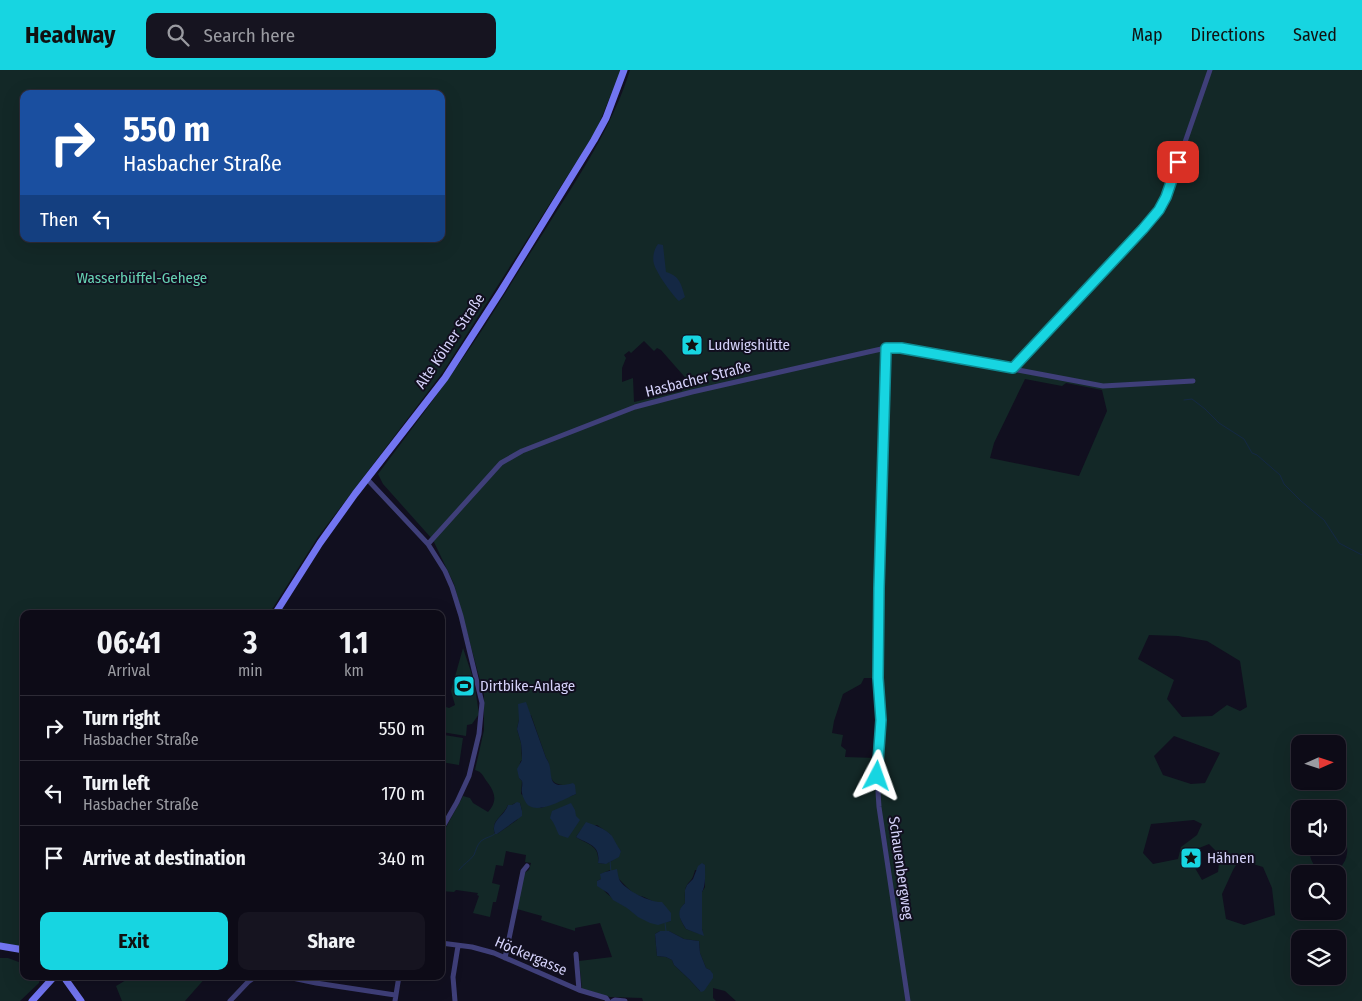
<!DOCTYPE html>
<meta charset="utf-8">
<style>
:root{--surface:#0d0b17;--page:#161420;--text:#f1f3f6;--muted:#9a9ba1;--line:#2d2b36;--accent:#17d5e1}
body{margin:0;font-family:"Fira Sans Condensed",sans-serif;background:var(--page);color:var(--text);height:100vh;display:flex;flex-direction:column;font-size:19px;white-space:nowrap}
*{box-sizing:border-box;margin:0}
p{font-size:16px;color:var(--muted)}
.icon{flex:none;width:28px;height:28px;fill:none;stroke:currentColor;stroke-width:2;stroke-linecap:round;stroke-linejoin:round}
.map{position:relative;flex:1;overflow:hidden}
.drawer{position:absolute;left:20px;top:540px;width:425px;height:370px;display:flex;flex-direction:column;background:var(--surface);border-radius:10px;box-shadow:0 5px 20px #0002,0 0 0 1px var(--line)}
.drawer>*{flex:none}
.hud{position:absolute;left:20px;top:20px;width:425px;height:152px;border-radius:10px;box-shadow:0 5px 20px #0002,0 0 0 1px var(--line);background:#1a4fa0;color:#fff;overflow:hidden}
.needle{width:32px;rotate:87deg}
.buttons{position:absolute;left:1291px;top:665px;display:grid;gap:10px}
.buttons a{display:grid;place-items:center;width:55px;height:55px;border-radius:10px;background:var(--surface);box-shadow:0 5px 20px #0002,0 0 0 1px var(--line);font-size:25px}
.pin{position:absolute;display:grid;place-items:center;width:42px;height:42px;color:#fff;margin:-21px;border-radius:10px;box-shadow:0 2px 8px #0006}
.me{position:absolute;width:55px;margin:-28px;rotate:4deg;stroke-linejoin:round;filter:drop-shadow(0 0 4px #0008)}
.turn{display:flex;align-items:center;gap:18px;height:105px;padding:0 20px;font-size:22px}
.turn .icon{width:65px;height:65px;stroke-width:2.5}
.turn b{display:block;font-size:35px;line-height:42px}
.then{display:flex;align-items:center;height:48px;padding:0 20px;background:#0003;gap:10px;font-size:19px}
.eta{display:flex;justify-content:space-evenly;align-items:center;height:85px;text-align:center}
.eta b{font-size:30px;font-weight:700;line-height:35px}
.primary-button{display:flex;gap:10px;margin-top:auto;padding:10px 20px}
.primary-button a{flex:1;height:58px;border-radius:10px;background:var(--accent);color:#111;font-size:20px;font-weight:700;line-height:58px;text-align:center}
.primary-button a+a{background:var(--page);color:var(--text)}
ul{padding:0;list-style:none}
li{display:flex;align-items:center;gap:15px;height:65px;padding:0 20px;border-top:1px solid var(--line)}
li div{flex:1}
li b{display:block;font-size:19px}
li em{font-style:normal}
header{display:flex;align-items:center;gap:30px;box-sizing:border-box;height:70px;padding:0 25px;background:var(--accent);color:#111}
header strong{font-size:24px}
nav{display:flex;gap:28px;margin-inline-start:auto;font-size:18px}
.search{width:350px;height:45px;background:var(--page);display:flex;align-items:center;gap:12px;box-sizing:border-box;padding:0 18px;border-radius:10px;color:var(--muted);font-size:19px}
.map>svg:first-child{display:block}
</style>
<header>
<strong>Headway</strong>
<div class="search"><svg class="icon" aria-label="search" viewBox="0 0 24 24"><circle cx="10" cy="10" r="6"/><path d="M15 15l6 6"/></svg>Search here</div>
<nav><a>Map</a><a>Directions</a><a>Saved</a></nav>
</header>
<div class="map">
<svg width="1362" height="931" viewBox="0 0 1362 931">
<rect width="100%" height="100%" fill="#110f1f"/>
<path fill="#132827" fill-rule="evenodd" d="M0,0H621L596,61L443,302L318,467L269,544H24V877L0,873ZM24,24H441V169H24Z
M630,0H1362V931H736L725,921L713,918V928L716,931H643L642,928L610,927L582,919L579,891L612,887L600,853L575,858V861L541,850L542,846L517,839L524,803L529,800L531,793L525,792L526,785L506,781L503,796L496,795L492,813L500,815L496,832H493L490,847L473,843L479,826L477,825L478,823L456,820L454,822L441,821V791L445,785L443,783L444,782L441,779V767L444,761L463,726L470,728L473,733L488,742C497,732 496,724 488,713C483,707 483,702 475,700L484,660V625L454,514L433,470L383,414L378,404C410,361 442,319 472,275C497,238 520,198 545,160C577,109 612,58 630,0ZM644,271L654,281L657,278L661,280L690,313L682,316V321L634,332L633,308L622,312V298L626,288L624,285L629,281L631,283ZM1025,309L1062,316L1066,313L1102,320L1107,341L1079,406L990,388L994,373ZM1149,565L1178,566L1207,571L1240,591L1247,637L1240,641L1227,635L1212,646L1182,647L1167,629L1174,610L1138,589ZM864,608H877L880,650L876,688L845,687L846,680L841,676L843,665L832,663L834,651L843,624L861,614ZM531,645L546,688C552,695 547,706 554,712C557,715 562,714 566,716C569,717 573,721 576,724L541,738L521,724L522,711L519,708L520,692L522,690L521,673L517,659L519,650ZM1174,666L1220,683L1205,713L1191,714L1163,705L1154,686ZM1300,674H1338V711H1300ZM515,733H520L522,741L517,750L497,764H495C490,750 503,747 508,735H512ZM1300,739H1338V761C1362,781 1334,820 1314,795C1310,789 1309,783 1310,776H1300ZM1194,750L1202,754L1197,765L1181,777L1178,789L1153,794L1143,783L1151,754ZM597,755L610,764L615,774L621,781C613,790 611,795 598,793C600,775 588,775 576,767L581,760ZM1209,774L1220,785L1218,802L1202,810L1192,793L1194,780ZM1239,790L1263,797L1272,818L1275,845L1244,855L1226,849L1222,824L1233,800ZM610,800C619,808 625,816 633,823C637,826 644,826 648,829C659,833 664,843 671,851C662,853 649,850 640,847C635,845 631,840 627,837C615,831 604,823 597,811L601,809V804ZM695,800L705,801V817L702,822V859L703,865L686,859C680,849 676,842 685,833C685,827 684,820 687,815C692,808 692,811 695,800ZM1300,804H1338V841H1300ZM660,861H669L684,869L699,871L700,883L706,898L710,900L700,921L689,909L674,895L672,890L666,887L657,886L655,864ZM1300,869H1338V906H1300Z
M463,578L474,611L479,644L472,654L467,655L466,666L442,662L446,637L449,638L455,635L451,621Z
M444,665L463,668L459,695L441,692Z
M0,888H8L24,894V906H39L40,907L39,913L20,931H0Z
M133,906H207L185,931H122L116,916Z"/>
<path fill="#142844" d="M658,174L663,175L666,202C680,206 681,214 685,227L679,231C672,225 656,202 654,194C652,188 654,179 658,174Z
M526,632L546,688C556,700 542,722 573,713L575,715L576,724C564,729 533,748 525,731C524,729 522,725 522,723C521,719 523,716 522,711L519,708L517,699L522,690V684L521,673L517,659L519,650L518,634Z
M517,732L520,733L522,741V746L497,764H495C490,750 504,747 508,735H512Z
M571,733L575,740L576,746L580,750L568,768L559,765C556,759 555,754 550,748L552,741Z
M586,752C595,755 606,759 612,766C615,771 617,776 621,781L619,787L606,794L598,793C601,775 588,774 576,767Z
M702,793L705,795C705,804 706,815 702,822V859L704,866L686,859C680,849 675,842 685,833V820L687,815L693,809L698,796Z
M617,799C618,804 618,807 620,811C627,821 651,833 662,832L671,843V851L658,855L650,853L638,847L627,838L613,830L608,823L597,816V811L601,809L600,804L605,802Z
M660,861H669L684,869L699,871L700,883L706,898L710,900L713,904V908L704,921L701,922L689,909L674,895L672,890L666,887L657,886L655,864Z"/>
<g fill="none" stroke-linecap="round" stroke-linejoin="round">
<path stroke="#142844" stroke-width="1" d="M1184,330L1192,329L1205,339L1219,353L1244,369L1252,383L1257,385L1280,405L1284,414L1301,431L1324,450L1339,473L1362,485
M610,791L611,802
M459,800C463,794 470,791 474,785C476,780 477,775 481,771C486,767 492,767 496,763
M665,853L666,861"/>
<path stroke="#3f3f79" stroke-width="5" d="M886,278L879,518L878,607L881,650L877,706L879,737L908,931
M1013,298C1042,266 1071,234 1101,202C1124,179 1151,156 1166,127L1210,0
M367,409L428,474L445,501L452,517L461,546L482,633L479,664L469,706L457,732L441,760
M428,474L501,393L522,381L635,337L692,322L868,282L886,278H901L1103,316L1193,311
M441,873L472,877L494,883L579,920L606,928L608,931
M576,884L579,920
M505,888L523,801L527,796
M283,906L316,913L395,925
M230,931L248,912L256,906
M395,931L399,906
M455,931L453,907L458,876
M613,931L615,930L625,931"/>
<path stroke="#7275f1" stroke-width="7" d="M275,544L320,473L355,424L445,308L501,221L594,70L606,48L624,0
M0,876L24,880
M66,910L81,931
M32,931L52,909"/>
</g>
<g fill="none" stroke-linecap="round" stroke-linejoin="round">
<g stroke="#0f8a92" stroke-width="12">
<path id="route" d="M877,706L881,650L878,608L879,518L886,278H901L1013,298L1143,159L1159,140L1166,127L1178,92"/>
</g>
<use href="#route" stroke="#17d5e1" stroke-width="9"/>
</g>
<defs>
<g id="sight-square" transform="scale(1.125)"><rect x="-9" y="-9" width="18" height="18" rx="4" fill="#17d5e1" stroke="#110f1f"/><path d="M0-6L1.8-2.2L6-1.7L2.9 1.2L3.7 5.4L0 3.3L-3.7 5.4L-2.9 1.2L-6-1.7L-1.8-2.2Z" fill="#111"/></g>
<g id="stadium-square" transform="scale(1.125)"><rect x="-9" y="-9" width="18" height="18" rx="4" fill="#17d5e1" stroke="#110f1f"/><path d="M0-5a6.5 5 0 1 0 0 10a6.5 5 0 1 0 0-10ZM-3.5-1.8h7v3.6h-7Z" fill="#111"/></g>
</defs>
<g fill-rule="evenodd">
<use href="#sight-square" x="692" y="275"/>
<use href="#stadium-square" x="464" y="616"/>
<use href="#sight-square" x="1191" y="788"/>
</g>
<g text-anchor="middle" stroke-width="4" stroke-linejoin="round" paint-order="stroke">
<g font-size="15" fill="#66d2b3" stroke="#110f1f">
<text x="142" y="213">Wasserbüffel-Gehege</text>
</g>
<g font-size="15" fill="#d5d2fa" stroke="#110f1f">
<text transform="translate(450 271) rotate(-56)" y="5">Alte Kölner Straße</text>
<text transform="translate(698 309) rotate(-14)" y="5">Hasbacher Straße</text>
<text transform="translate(901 798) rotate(82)" y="5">Schauenbergweg</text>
<text transform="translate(531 886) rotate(23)" y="5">Höckergasse</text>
</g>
<g font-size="15" fill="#d5d2fa" stroke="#110f1f" text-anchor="start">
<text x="708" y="280">Ludwigshütte</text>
<text x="480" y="621">Dirtbike-Anlage</text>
<text x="1207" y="793">Hähnen</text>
</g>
</g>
</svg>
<div class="buttons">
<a><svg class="needle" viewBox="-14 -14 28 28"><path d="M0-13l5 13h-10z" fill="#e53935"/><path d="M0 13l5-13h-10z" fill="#9a9ba1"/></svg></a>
<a><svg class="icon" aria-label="sound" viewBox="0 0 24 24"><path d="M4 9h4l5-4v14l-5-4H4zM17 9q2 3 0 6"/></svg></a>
<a><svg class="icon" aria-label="search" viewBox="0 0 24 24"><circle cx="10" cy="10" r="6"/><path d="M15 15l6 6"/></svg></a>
<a><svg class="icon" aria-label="layers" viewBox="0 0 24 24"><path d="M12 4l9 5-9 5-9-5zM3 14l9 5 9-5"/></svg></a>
</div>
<div class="pin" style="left:1178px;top:92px;background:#d93025"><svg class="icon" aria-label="arrive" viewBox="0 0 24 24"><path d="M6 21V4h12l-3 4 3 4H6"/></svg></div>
<svg class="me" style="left:877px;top:706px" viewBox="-20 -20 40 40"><path d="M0-17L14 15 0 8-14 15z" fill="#17d5e1" stroke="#fff" stroke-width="4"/></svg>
<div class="hud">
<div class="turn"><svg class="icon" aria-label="right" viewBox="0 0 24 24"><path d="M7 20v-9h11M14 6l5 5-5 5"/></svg><div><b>550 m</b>Hasbacher Straße</div></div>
<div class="then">Then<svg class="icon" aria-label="left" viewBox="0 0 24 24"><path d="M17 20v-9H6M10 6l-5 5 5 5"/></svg></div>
</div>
<section class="drawer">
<div class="eta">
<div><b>06:41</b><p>Arrival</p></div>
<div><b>3</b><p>min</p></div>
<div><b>1.1</b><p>km</p></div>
</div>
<ul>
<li><svg class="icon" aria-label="right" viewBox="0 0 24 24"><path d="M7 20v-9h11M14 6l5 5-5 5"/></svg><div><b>Turn right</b><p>Hasbacher Straße</p></div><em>550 m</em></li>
<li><svg class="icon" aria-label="left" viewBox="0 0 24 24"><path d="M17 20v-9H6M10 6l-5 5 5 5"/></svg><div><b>Turn left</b><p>Hasbacher Straße</p></div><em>170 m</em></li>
<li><svg class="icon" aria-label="arrive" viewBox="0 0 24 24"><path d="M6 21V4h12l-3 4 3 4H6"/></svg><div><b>Arrive at destination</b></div><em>340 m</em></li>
</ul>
<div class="primary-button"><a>Exit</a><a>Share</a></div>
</section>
</div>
